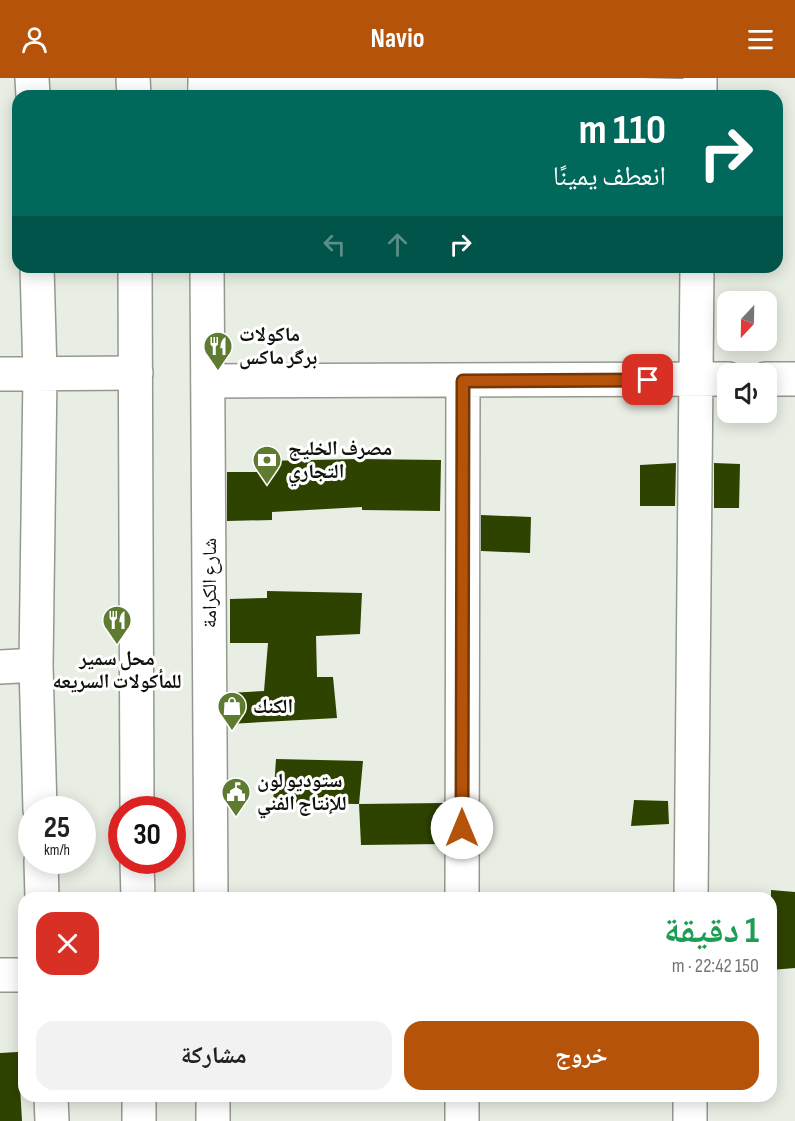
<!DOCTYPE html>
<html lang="ar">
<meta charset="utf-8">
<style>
:root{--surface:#fff;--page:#f2f2f2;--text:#222;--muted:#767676;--accent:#b45309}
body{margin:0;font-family:"Sofia Sans Condensed","Noto Naskh Arabic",sans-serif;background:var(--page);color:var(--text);direction:rtl;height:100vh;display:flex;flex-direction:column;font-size:22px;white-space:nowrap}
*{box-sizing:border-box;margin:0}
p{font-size:20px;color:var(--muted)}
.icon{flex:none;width:33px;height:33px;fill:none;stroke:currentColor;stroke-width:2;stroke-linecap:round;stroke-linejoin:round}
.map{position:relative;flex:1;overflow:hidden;direction:ltr}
.drawer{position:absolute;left:18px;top:814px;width:759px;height:210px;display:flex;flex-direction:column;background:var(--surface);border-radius:18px;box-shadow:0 3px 15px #0003;direction:rtl}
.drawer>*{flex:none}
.top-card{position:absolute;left:12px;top:12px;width:771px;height:183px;border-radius:18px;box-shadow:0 3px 15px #0003;direction:rtl;background:#00695c;color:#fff;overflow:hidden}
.needle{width:39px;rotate:202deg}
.tools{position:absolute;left:717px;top:213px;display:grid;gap:12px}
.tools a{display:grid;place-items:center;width:60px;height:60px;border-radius:12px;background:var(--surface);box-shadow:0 3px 15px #0003;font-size:30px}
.speed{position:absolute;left:18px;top:718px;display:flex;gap:12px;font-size:30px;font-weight:700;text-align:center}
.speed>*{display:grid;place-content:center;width:78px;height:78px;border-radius:50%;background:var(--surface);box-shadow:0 3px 15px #0003;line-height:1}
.speed small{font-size:15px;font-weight:400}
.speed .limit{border:9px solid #d22;background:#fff;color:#111}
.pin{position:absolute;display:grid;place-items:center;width:51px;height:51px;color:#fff;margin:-26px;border-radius:12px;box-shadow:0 3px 9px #0006}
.me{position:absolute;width:66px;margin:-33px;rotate:0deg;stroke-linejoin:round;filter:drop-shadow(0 0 4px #0008)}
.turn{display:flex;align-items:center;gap:21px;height:126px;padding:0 18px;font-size:27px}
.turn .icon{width:78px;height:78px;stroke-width:2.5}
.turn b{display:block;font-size:42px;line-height:51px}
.lanes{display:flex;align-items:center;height:57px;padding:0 18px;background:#0003;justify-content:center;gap:30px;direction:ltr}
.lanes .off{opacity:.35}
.round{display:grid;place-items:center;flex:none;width:63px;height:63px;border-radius:18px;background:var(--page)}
.headline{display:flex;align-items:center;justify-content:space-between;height:102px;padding:0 18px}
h1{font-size:36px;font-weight:700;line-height:45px;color:#1e9e55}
.cta{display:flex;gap:12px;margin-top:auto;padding:12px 18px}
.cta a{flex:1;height:69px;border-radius:18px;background:var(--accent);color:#fff;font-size:24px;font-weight:700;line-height:69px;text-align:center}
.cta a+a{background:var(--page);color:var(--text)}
header{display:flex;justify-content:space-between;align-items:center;height:78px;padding:0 18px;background:var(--accent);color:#fff;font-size:27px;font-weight:700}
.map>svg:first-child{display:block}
</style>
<header><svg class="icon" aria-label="menu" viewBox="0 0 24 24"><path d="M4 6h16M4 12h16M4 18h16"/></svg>Navio<svg class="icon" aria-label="person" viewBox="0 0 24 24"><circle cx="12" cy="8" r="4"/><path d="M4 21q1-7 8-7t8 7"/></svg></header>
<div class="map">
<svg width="795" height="1043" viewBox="0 0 795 1043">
<rect width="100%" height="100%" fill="#e9eee4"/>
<path fill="#2e4300" d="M359,381L441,382L440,433L362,432V429L272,434V442L227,443V394H262V383Z
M676,385L675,428H640V387Z
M714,385L740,386L739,430H714Z
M481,437L531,439L530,475L481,473Z
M267,513L362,515L360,556L316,558L317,599H333L337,640L229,646L228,615L264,613L268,565H230V521L267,520Z
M276,681L363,683L359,726L273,725Z
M634,722L668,723L669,746L631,748Z
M443,725V766L361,767L359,726Z
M771,812L795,814V890L771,892Z
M18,974L22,1043H0V975Z"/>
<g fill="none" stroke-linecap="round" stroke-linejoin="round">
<g stroke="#94998f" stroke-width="36">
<path id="minor" d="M32,0L33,18
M205,10L460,12L700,18V0
M37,189L40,296L36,587L40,732
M0,296L136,295
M766,301H795
M208,303L728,301
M0,589L36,587
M41,783L42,820
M462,820L463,303
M691,820L697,189
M0,897H24
M51,1018L52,1043
M462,1043V1018
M690,1043V1018"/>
</g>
<g stroke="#94998f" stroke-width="36">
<path id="major" d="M133,0L134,18
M205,0V18
M135,189L137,732
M207,189L211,820
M137,783L138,820
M139,1018V1043
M213,1018V1043"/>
</g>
<use href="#minor" stroke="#fff" stroke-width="33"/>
<use href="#major" stroke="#fff" stroke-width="33"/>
</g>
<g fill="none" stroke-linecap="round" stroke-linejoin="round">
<g stroke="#753606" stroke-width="15">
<path id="route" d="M462,750L463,303L648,302"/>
</g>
<use href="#route" stroke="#b45309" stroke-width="10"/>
</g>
<defs>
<g id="restaurant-pin" transform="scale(1.5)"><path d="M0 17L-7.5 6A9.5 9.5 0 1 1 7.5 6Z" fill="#5e7b30" stroke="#fff"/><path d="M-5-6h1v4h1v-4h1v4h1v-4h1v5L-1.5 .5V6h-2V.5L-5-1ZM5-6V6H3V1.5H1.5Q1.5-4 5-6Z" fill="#fff"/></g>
<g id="bank-pin" transform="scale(1.5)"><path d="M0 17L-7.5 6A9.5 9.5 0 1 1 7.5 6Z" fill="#5e7b30" stroke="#fff"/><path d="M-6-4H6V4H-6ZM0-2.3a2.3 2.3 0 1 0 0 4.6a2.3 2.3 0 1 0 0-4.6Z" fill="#fff"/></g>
<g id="shop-pin" transform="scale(1.5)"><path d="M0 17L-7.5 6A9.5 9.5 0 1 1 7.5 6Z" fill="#5e7b30" stroke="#fff"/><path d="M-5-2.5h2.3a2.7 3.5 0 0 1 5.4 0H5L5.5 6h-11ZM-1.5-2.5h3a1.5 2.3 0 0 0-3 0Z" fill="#fff"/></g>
<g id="civic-pin" transform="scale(1.5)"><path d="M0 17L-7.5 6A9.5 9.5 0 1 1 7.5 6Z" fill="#5e7b30" stroke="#fff"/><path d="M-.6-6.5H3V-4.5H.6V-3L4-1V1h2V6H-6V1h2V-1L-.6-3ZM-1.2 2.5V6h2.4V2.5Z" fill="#fff"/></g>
</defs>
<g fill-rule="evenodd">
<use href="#restaurant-pin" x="218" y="268"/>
<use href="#bank-pin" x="267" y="382"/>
<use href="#restaurant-pin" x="117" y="542"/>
<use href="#shop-pin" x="232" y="628"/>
<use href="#civic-pin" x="236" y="714"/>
</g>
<g text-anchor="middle" stroke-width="6" stroke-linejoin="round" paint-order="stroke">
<g font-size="20" font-weight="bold" fill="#0f110d" stroke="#fff" text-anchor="start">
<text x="239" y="263">ماكولات<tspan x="239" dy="23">برگر ماكس</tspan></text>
<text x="288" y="377">مصرف الخليج<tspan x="288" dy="23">التجاري</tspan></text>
<text x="117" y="587" text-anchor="middle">محل سمير<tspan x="117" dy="23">للمأكولات السريعه</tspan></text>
<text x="253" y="635">الكنك</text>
<text x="257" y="709">ستوديو لون<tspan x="257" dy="23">للإنتاج الفني</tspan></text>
</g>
<g font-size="20" fill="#0f110d" stroke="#fff">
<text transform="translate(209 505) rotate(-90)" y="7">شارع الكرامة</text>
</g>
</g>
</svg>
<div class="tools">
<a><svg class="needle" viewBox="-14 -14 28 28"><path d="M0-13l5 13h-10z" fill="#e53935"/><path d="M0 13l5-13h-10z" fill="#767676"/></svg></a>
<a><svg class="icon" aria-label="sound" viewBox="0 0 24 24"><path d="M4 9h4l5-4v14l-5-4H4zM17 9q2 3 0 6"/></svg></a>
</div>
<div class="speed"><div>25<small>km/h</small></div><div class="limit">30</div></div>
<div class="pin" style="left:648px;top:302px;background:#d93025"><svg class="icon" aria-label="arrive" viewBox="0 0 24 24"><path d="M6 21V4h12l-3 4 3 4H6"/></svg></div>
<svg class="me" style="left:462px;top:750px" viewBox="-20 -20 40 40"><circle r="19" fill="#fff"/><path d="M0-13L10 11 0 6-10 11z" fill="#b45309"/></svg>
<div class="top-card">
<div class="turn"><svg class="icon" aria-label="right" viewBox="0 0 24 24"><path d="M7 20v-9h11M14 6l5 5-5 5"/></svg><div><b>110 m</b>انعطف يمينًا</div></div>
<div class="lanes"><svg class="icon off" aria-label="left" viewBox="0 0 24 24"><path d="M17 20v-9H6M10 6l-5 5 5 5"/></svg><svg class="icon off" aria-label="ahead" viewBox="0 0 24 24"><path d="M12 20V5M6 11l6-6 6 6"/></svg><svg class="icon" aria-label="right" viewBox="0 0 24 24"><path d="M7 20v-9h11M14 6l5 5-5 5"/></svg></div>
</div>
<section class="drawer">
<div class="headline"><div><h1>1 دقيقة</h1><p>150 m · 22:42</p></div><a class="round" style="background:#d93025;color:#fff"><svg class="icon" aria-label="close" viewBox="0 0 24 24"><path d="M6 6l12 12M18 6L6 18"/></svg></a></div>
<div class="cta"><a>خروج</a><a>مشاركة</a></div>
</section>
</div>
